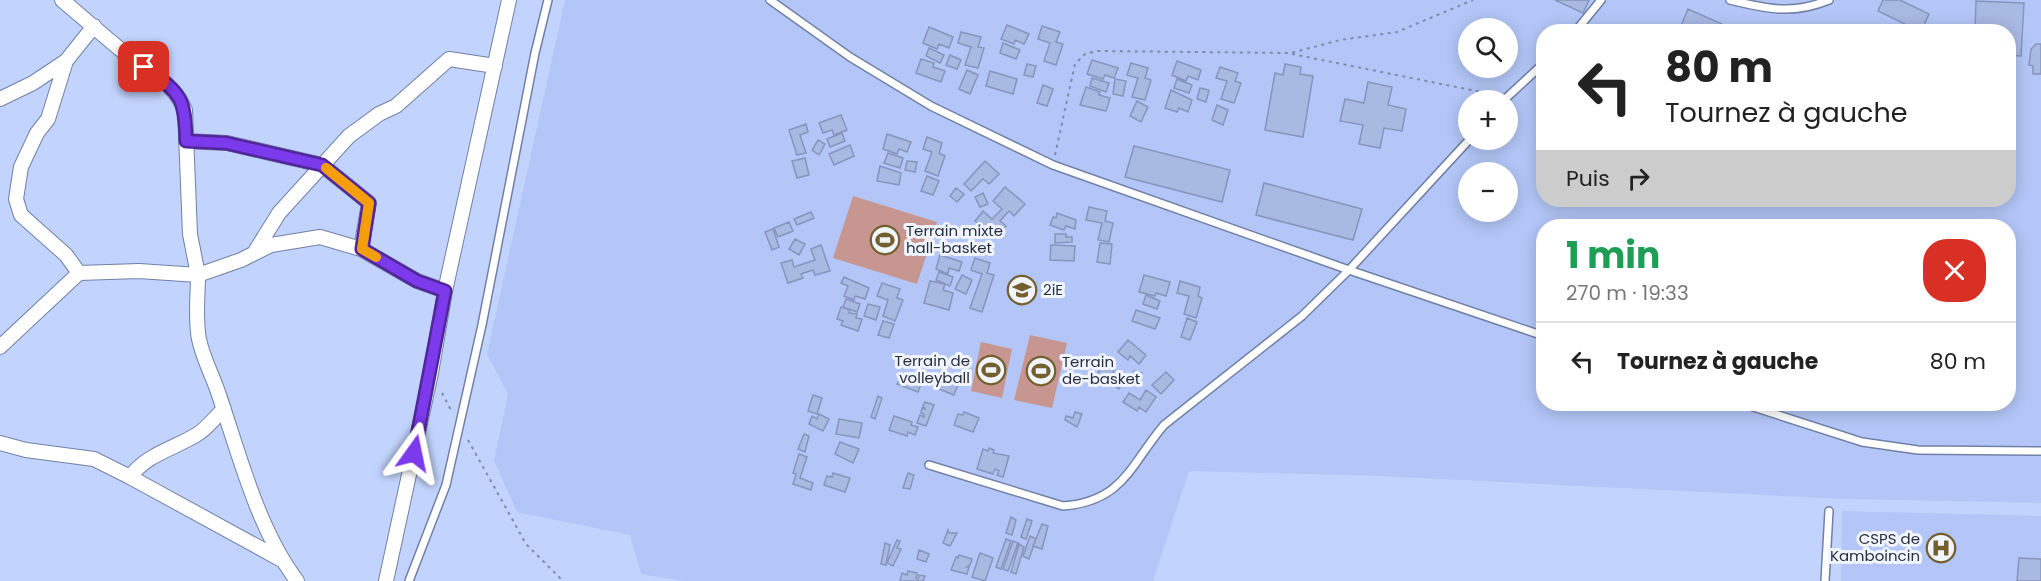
<!DOCTYPE html>
<html lang="fr">
<meta charset="utf-8">
<style>
:root{--surface:#fff;--page:#f6f6f6;--text:#222;--muted:#767676;--line:#e0e0e0}
body{margin:0;font-family:Poppins,sans-serif;background:var(--page);color:var(--text);height:100vh;display:flex;flex-direction:column;font-size:22px;white-space:nowrap}
*{box-sizing:border-box;margin:0}
p{font-size:20px;color:var(--muted)}
.icon{flex:none;width:33px;height:33px;fill:none;stroke:currentColor;stroke-width:2;stroke-linecap:round;stroke-linejoin:round}
.map{position:relative;flex:1;overflow:hidden}
.sheet{position:absolute;left:1536px;top:219px;width:480px;height:192px;display:flex;flex-direction:column;background:var(--surface);border-radius:24px;box-shadow:0 3px 15px #0003}
.sheet>*{flex:none}
.guide{position:absolute;left:1536px;top:24px;width:480px;height:183px;border-radius:24px;box-shadow:0 3px 15px #0003;background:#fff;color:var(--text);overflow:hidden}
.tools{position:absolute;left:1458px;top:18px;display:grid;gap:12px}
.tools a{display:grid;place-items:center;width:60px;height:60px;border-radius:50%;background:var(--surface);box-shadow:0 3px 15px #0003;font-size:30px}
.pin{position:absolute;display:grid;place-items:center;width:51px;height:51px;color:#fff;margin:-26px;border-radius:12px;box-shadow:0 3px 9px #0006}
.me{position:absolute;width:66px;margin:-33px;rotate:12deg;stroke-linejoin:round;filter:drop-shadow(0 0 4px #0008)}
.turn{display:flex;align-items:center;gap:21px;height:126px;padding:0 30px;font-size:27px}
.turn .icon{width:78px;height:78px;stroke-width:2.5}
.turn b{display:block;font-size:42px;line-height:51px}
.then{display:flex;align-items:center;height:57px;padding:0 30px;background:#0003;gap:12px;font-size:22px}
.round{display:grid;place-items:center;flex:none;width:63px;height:63px;border-radius:24px;background:var(--page)}
.summary{display:flex;align-items:center;justify-content:space-between;height:102px;padding:0 30px}
h1{font-size:36px;font-weight:700;line-height:45px;color:#1e9e55}
ul{padding:0;list-style:none}
li{display:flex;align-items:center;gap:18px;height:78px;padding:0 30px;border-top:2px solid var(--line)}
li div{flex:1}
li b{display:block;font-size:22px}
li em{font-style:normal}
.map>svg:first-child{display:block}
</style>
<div class="map">
<svg width="2041" height="581" viewBox="0 0 2041 581">
<rect width="100%" height="100%" fill="#c2d4fd"/>
<path fill="#b3c6f7" fill-rule="evenodd" d="M565,0H2041V503L1844,499L1380,476L1189,471L1153,581H682L641,574L630,535L517,512L494,461L508,394L487,354ZM1468,28H1508V68H1468ZM1544,32H2008V200H1544ZM1468,100H1508V140H1468ZM1468,172H1508V212H1468ZM1544,226H2008V404H1544Z
M1842,511L2041,516V581H1841Z"/>
<path fill="#c89690" d="M853,196L937,222L917,284L833,258Z
M1030,335L1067,343L1052,408L1014,400Z
M981,342L1012,349L1002,398L971,391Z"/>
<path fill="#a8b9e2" stroke="#8595bc" stroke-width="1.5" d="M1555,0H1589L1583,13Z
M1883,0H1900L1929,14L1921,32L1878,11Z
M1976,1L2024,3L2021,56L2008,55V32H1975Z
M1688,9L1722,24L1718,32H1693L1681,26Z
M1007,25L1029,34L1024,44L1015,40L1014,44L1001,39Z
M1800,25L1833,31V32H1799Z
M1042,26L1060,32L1056,42L1063,44L1056,65L1044,61L1050,43L1038,39Z
M929,27L953,37L949,48L939,44L937,49L923,43Z
M961,32L981,37L978,47L984,48L978,68L965,65L971,47L958,43Z
M1003,43L1020,50L1016,59L1000,53Z
M2036,44H2041V74H2033V66L2029,65L2031,49Z
M929,48L944,55L940,63L926,56Z
M950,55L961,60L957,69L946,65Z
M921,59L934,63L933,67L945,71L941,82L916,73Z
M1092,60L1118,68L1114,78L1105,75L1103,79L1087,74Z
M1177,61L1201,70L1198,80L1188,76L1186,81L1172,75Z
M1131,63L1148,68L1145,78L1151,80L1145,100L1132,97L1138,78L1127,75Z
M1027,64L1036,66L1033,77L1024,75Z
M1285,64L1301,67L1300,74L1313,76L1303,137L1265,130L1275,73L1283,75Z
M1220,67L1238,73L1235,81L1241,83L1234,103L1221,99L1227,81L1216,78Z
M967,70L978,75L970,94L959,89Z
M990,71L1017,79L1013,94L986,86Z
M1092,78L1109,83L1106,92L1090,86Z
M1115,79L1126,81L1123,96L1113,94Z
M1177,79L1192,85L1189,93L1174,88Z
M1368,82L1392,87L1388,105L1406,109L1402,131L1384,128L1380,148L1359,144L1363,125L1340,121L1345,99L1364,103Z
M1043,85L1053,89L1047,106L1037,103Z
M1086,87L1100,92L1099,95L1110,98L1106,111L1080,105Z
M1200,88L1209,90L1206,102L1197,99Z
M1171,90L1192,100L1188,112L1179,108L1177,112L1165,108Z
M1137,101L1148,107L1141,122L1130,116Z
M1217,105L1228,110L1223,125L1212,120Z
M841,115L847,130L834,135L832,130L823,133L819,123Z
M806,124L808,132L800,135L806,153L797,155L789,130Z
M842,133L845,141L830,147L827,139Z
M887,134L911,142L907,152L899,149L897,154L883,149Z
M927,137L942,143L939,153L945,156L938,176L925,171L932,152L923,149Z
M818,140L825,144L819,155L812,150Z
M850,145L854,156L834,165L829,154Z
M1134,146L1230,170L1222,202L1125,177Z
M888,153L903,158L900,168L884,163Z
M805,158L809,175L797,178L792,161Z
M907,161L917,162L915,172L905,170Z
M985,161L999,174L989,184L983,179L971,191L964,184Z
M880,166L901,173L899,185L877,181Z
M927,176L939,181L933,195L921,191Z
M1264,183L1362,209L1353,240L1256,215Z
M1005,187L1025,204L1014,216L1009,211L1000,221L1006,226L995,238L975,221L983,211L992,219L1002,209L993,201Z
M956,188L964,194L957,202L950,196Z
M983,193L988,204L980,207L975,197Z
M1089,207L1107,211L1105,221L1113,223L1109,242L1098,240L1102,223L1086,220Z
M811,212L814,218L797,225L794,219Z
M1057,213L1076,220L1075,229L1066,226L1064,230L1050,225L1053,217L1056,218Z
M789,222L793,231L778,237L774,228Z
M773,229L779,247L772,250L765,232Z
M1055,234H1066V237H1072V242L1055,243Z
M795,239L805,244L799,255L789,249Z
M1100,243L1112,244L1110,264L1097,262Z
M821,245L830,271L815,275L813,270L801,274L803,278L788,283L781,263L792,260L794,267L815,260L811,249Z
M1051,245L1075,246L1074,261L1050,260Z
M940,255L962,262L959,271L949,268L948,274L936,269Z
M975,258L990,263L987,273L994,275L982,312L970,308L982,274L971,270Z
M939,272L953,277L950,286L936,280Z
M962,275L972,280L966,294L955,289Z
M1144,275L1170,282L1166,296L1156,293L1155,296L1139,292Z
M844,277L869,288L865,299L855,296L854,300L844,296L848,286L841,283Z
M930,281L945,284L943,290L953,293L949,310L924,303Z
M1180,281L1200,287L1198,296L1202,298L1196,318L1184,314L1189,296L1177,293Z
M882,283L900,289L897,298L903,300L895,321L883,316L888,300L877,296Z
M1146,295L1160,301L1157,309L1143,304Z
M846,299L860,304L857,312L843,307Z
M868,304L880,307L876,320L864,316Z
M841,307L850,310L849,313L857,314L856,318L862,319L858,331L841,325L843,321L837,319Z
M1136,310L1160,318L1155,329L1132,321Z
M1187,318L1197,322L1190,340L1181,337Z
M883,321L894,324L889,338L878,335Z
M1128,340L1146,355L1139,364L1130,356L1128,360L1118,352Z
M1105,362L1115,369L1113,373L1124,380L1119,389L1097,374Z
M941,371L957,377L956,380L959,382L954,395L939,389L941,384L937,382Z
M1134,371L1142,373L1139,385L1130,382Z
M1166,372L1174,380L1161,394L1152,385Z
M903,377L921,384L918,392L897,384Z
M1146,390L1156,397L1146,412L1139,407L1137,411L1123,402L1129,393L1140,400Z
M813,395L822,398L817,414L808,411Z
M878,396L882,398L875,419L871,417Z
M925,402L934,405L926,426L917,423L920,415L924,417V414L921,413L922,408L925,409L923,406Z
M964,412L979,418L973,432L954,425L958,414L963,415Z
M1075,412L1082,414L1077,427L1065,420L1066,416L1073,418Z
M819,414L829,419L823,431L809,424L812,416L817,419Z
M894,416L912,422L911,425L918,427L915,435L908,432L907,436L889,430Z
M839,419L862,423L859,438L836,434Z
M804,434L809,436L805,452L798,449Z
M840,442L859,449L853,463L835,454Z
M989,448L994,450L993,453L1009,456L1003,477L997,475L999,471L995,469L993,474L977,469L983,449L988,451Z
M799,454L807,457L800,478L813,483L811,490L793,484L796,474L793,473Z
M833,473L850,478L845,492L824,485L827,476L832,477Z
M908,473L914,475L910,489L903,488Z
M1011,517L1016,520L1012,535L1006,533Z
M1027,519L1032,521L1026,539L1021,537Z
M1042,524L1048,526L1042,549L1033,546Z
M948,530L949,533H957L950,546L943,543Z
M1030,536L1036,539L1029,559L1023,556Z
M1006,539L1011,541L1001,569L996,567Z
M897,540L900,541L897,548L901,549L893,566L887,563Z
M1013,541L1018,543L1008,571L1003,569Z
M885,543L890,545L886,565L881,564Z
M1019,544L1024,547L1016,574L1011,572Z
M919,550L929,554L926,562L917,559Z
M980,553L993,558L985,581L972,577Z
M959,555L972,559L970,565L967,567H969L967,574L951,570L956,557L958,558Z
M2019,558L2041,559V581H2017Z
M908,571L917,573L916,578L918,579L919,575L925,576L923,581H900L902,573L907,575Z"/>
<g fill="none" stroke-linecap="round" stroke-linejoin="round">
<g stroke="#7180a6" stroke-width="10">
<path id="lane" d="M770,0L850,57L931,106L1053,165L1349,270L1544,336
M1730,0C1767,9 1792,15 1829,0
M1575,32L1601,0
M1504,100L1544,63
M1744,404L1862,442L1918,450L2041,451
M929,465L1063,506C1124,501 1130,465 1164,425L1302,316L1349,270L1469,140
M409,581L446,485L482,325L535,53L548,0
M1825,581L1829,511"/>
</g>
<g stroke="#7180a6" stroke-width="16">
<path id="street" d="M62,0C80,15 97,30 115,45C139,66 172,79 185,110L190,234L198,275L241,260L271,245L320,237L361,249L417,281L445,291
M66,61L48,119L37,133L21,167L16,199L21,215L66,255L79,273
M0,99L33,83L66,61L94,26
M186,141L227,143L322,165L369,203L361,249
M256,250L279,213L349,136L379,114L396,106L449,59L495,66
M0,347L79,273L139,271L198,275C198,295 195,319 199,339C203,359 213,376 219,395C240,457 258,529 297,581
M224,409C215,417 207,429 196,435C173,449 147,454 130,477L280,559
M0,443L26,450L94,459L130,477
M386,581L431,373L445,291L509,0"/>
</g>
<path stroke="#7e8ba9" stroke-width="2" stroke-dasharray="3 4.5" stroke-linecap="butt" d="M1292,54L1496,95
M1055,155L1075,64L1085,54L1097,51L1291,53L1340,40L1397,32L1473,0
M442,393L452,412
M468,440L526,544L563,581"/>
<use href="#lane" stroke="#fff" stroke-width="7"/>
<use href="#street" stroke="#fff" stroke-width="14"/>
</g>
<g fill="none" stroke-linecap="round" stroke-linejoin="round">
<g stroke="#51269a" stroke-width="15">
<path id="route" d="M144,67C180,94 185,94 186,141L226,143L322,165L369,203L362,249L417,281L445,291L414,453"/>
</g>
<use href="#route" stroke="#7c3aed" stroke-width="10"/>
<path stroke="#f59e0b" stroke-width="10" d="M326,168L369,203L362,249L376,257"/>
</g>
<defs>
<g id="stadium-ring" transform="scale(1.5)"><circle r="9.5" fill="#f1f5fe" stroke="#74602f" stroke-width="1.5"/><path d="M0-5a6.5 5 0 1 0 0 10a6.5 5 0 1 0 0-10ZM-3.5-1.8h7v3.6h-7Z" fill="#74602f"/></g>
<g id="university-ring" transform="scale(1.5)"><circle r="9.5" fill="#f1f5fe" stroke="#74602f" stroke-width="1.5"/><path d="M0-5L7-2L0 1L-7-2ZM-4 1L0 2.5L4 1V4Q0 6-4 4Z" fill="#74602f"/></g>
<g id="hospital-ring" transform="scale(1.5)"><circle r="9.5" fill="#f1f5fe" stroke="#74602f" stroke-width="1.5"/><path d="M-5-5h3v3.5h4V-5h3V5h-3V1.5h-4V5h-3Z" fill="#74602f"/></g>
</defs>
<g fill-rule="evenodd">
<use href="#stadium-ring" x="885" y="240"/>
<use href="#university-ring" x="1022" y="290"/>
<use href="#stadium-ring" x="991" y="370"/>
<use href="#stadium-ring" x="1041" y="371"/>
<use href="#hospital-ring" x="1941" y="548"/>
</g>
<g text-anchor="middle" stroke-width="6" stroke-linejoin="round" paint-order="stroke">
<g font-size="15" fill="#282f3f" stroke="#f1f5fe" text-anchor="start">
<text x="906" y="236">Terrain mixte<tspan x="906" dy="17">hall-basket</tspan></text>
<text x="1043" y="295">2iE</text>
<text x="970" y="366" text-anchor="end">Terrain de<tspan x="970" dy="17">volleyball</tspan></text>
<text x="1062" y="367">Terrain<tspan x="1062" dy="17">de-basket</tspan></text>
<text x="1920" y="544" text-anchor="end">CSPS de<tspan x="1920" dy="17">Kamboincin</tspan></text>
</g>
</g>
</svg>
<div class="tools">
<a><svg class="icon" aria-label="search" viewBox="0 0 24 24"><circle cx="10" cy="10" r="6"/><path d="M15 15l6 6"/></svg></a>
<a>+</a>
<a>−</a>
</div>
<div class="pin" style="left:144px;top:67px;background:#d93025"><svg class="icon" aria-label="arrive" viewBox="0 0 24 24"><path d="M6 21V4h12l-3 4 3 4H6"/></svg></div>
<svg class="me" style="left:414px;top:453px" viewBox="-20 -20 40 40"><path d="M0-17L14 15 0 8-14 15z" fill="#7c3aed" stroke="#fff" stroke-width="4"/></svg>
<div class="guide">
<div class="turn"><svg class="icon" aria-label="left" viewBox="0 0 24 24"><path d="M17 20v-9H6M10 6l-5 5 5 5"/></svg><div><b>80 m</b>Tournez à gauche</div></div>
<div class="then">Puis<svg class="icon" aria-label="right" viewBox="0 0 24 24"><path d="M7 20v-9h11M14 6l5 5-5 5"/></svg></div>
</div>
<section class="sheet">
<div class="summary"><div><h1>1 min</h1><p>270 m · 19:33</p></div><a class="round" style="background:#d93025;color:#fff"><svg class="icon" aria-label="close" viewBox="0 0 24 24"><path d="M6 6l12 12M18 6L6 18"/></svg></a></div>
<ul>
<li><svg class="icon" aria-label="left" viewBox="0 0 24 24"><path d="M17 20v-9H6M10 6l-5 5 5 5"/></svg><div><b>Tournez à gauche</b></div><em>80 m</em></li>
</ul>
</section>
</div>
